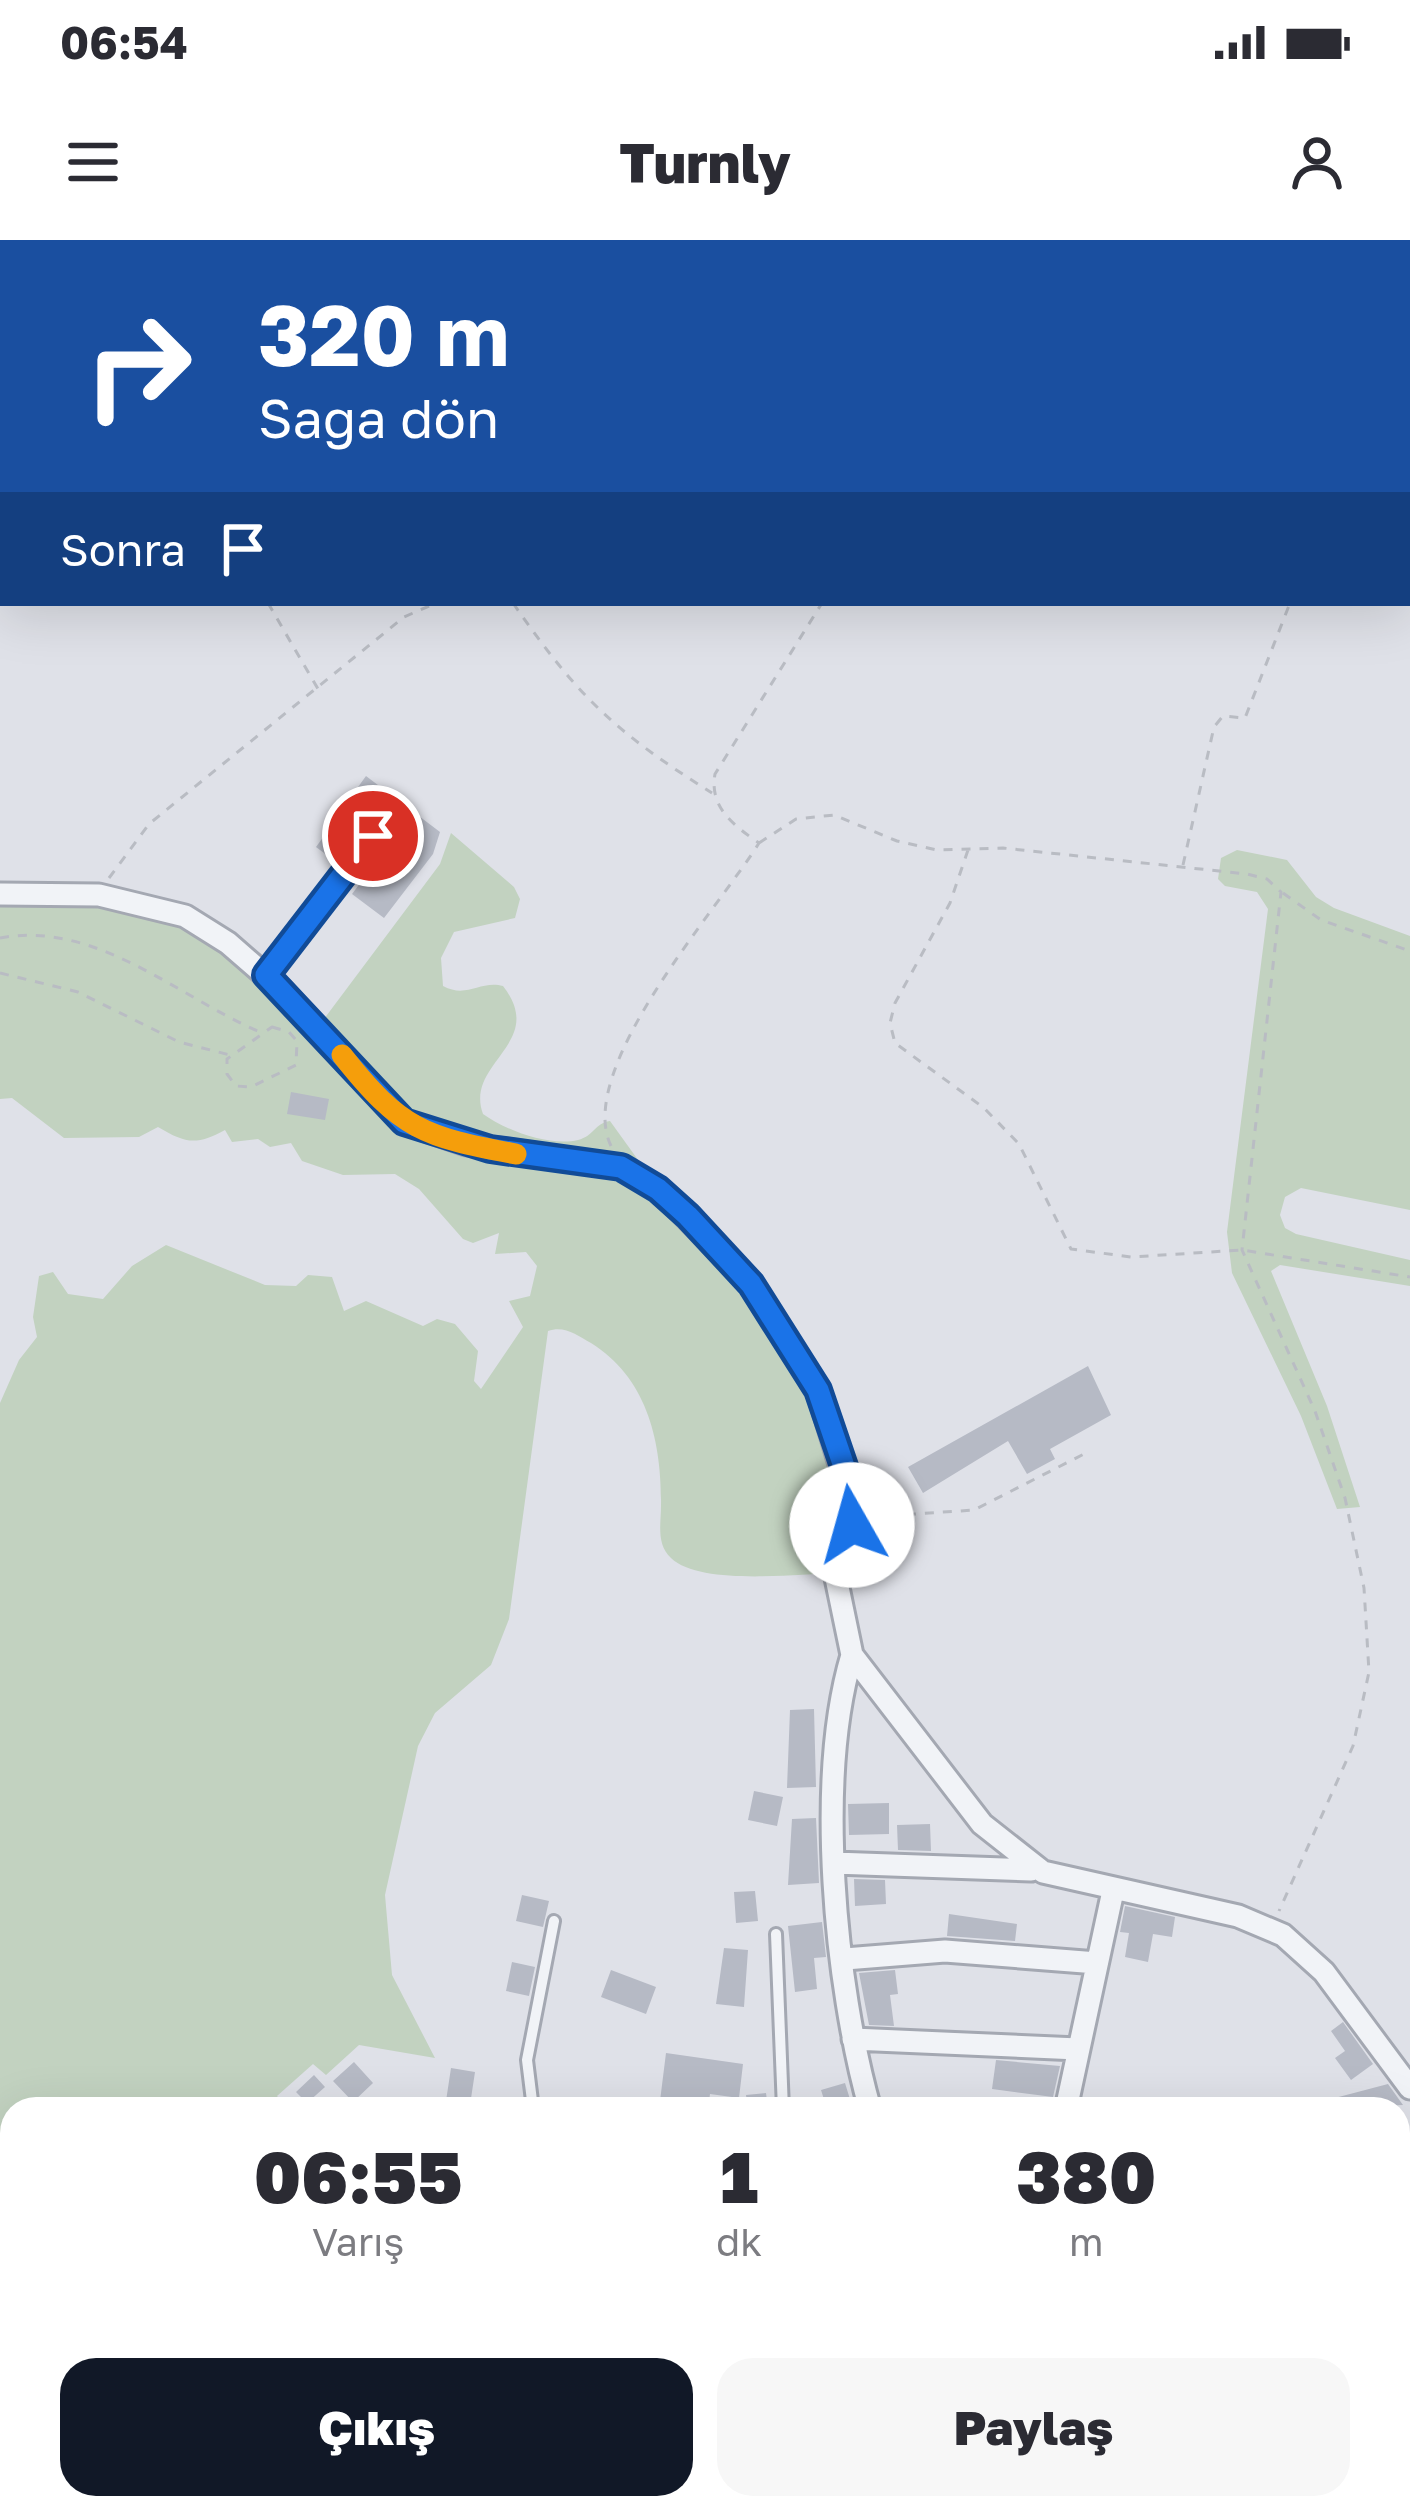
<!DOCTYPE html>
<html lang="tr">
<meta charset="utf-8">
<style>
:root{--surface:#fff;--page:#f7f7f7;--text:#2b2b33;--muted:#7c7c81;--accent:#111827}
body{margin:0;font-family:"Golos Text",sans-serif;background:var(--page);color:var(--text);height:100vh;display:flex;flex-direction:column;font-size:45px;white-space:nowrap}
*{box-sizing:border-box;margin:0}
p{font-size:39px;color:var(--muted)}
.icon{flex:none;width:66px;height:66px;fill:none;stroke:currentColor;stroke-width:2;stroke-linecap:round;stroke-linejoin:round}
.map{position:relative;flex:1;overflow:hidden}
.drawer{position:absolute;left:0px;top:1857px;width:1410px;height:423px;display:flex;flex-direction:column;background:var(--surface);border-radius:36px 36px 0 0;box-shadow:0 12px 48px #0002}
.drawer>*{flex:none}
.top-card{position:absolute;left:0px;top:0px;width:1410px;height:366px;box-shadow:0 12px 48px #0002;background:#1a4fa0;color:#fff;overflow:hidden}
.pin{position:absolute;display:grid;place-items:center;width:102px;height:102px;color:#fff;margin:-51px;border:6px solid #fff;border-radius:50%;box-shadow:0 3px 12px #0007}
.me{position:absolute;width:132px;margin:-66px;rotate:353deg;stroke-linejoin:round;filter:drop-shadow(0 0 9px #0008)}
.turn{display:flex;align-items:center;gap:42px;height:252px;padding:0 60px;font-size:54px}
.turn .icon{width:156px;height:156px;stroke-width:2.5}
.turn b{display:block;font-size:84px;line-height:102px}
.then{display:flex;align-items:center;height:114px;padding:0 60px;background:#0003;gap:24px;font-size:45px}
.eta{display:flex;justify-content:space-evenly;align-items:center;height:204px;text-align:center}
.eta b{font-size:72px;font-weight:800;line-height:84px}
.action{display:flex;gap:24px;margin-top:auto;padding:24px 60px}
.action a{flex:1;height:138px;border-radius:36px;background:var(--accent);color:#fff;font-size:48px;font-weight:800;line-height:138px;text-align:center}
.action a+a{background:var(--page);color:var(--text)}
.status{display:flex;justify-content:space-between;align-items:center;height:84px;padding:0 60px;background:var(--surface);direction:ltr}
.status svg{height:33px;fill:currentColor}
header{display:flex;justify-content:space-between;align-items:center;height:156px;padding:0 60px;background:var(--surface);font-size:54px;font-weight:800}
.map>svg:first-child{display:block}
</style>
<div class="status"><b>06:54</b><svg viewBox="0 0 49 12"><path d="M0 12V9h3v3zM5 12V6h3v6zM10 12V3h3v9zM15 12V0h3v12zM26 1h20v11H26zM47 4h2v5h-2z"/></svg></div>
<header><svg class="icon" aria-label="menu" viewBox="0 0 24 24"><path d="M4 6h16M4 12h16M4 18h16"/></svg>Turnly<svg class="icon" aria-label="person" viewBox="0 0 24 24"><circle cx="12" cy="8" r="4"/><path d="M4 21q1-7 8-7t8 7"/></svg></header>
<div class="map">
<svg width="1410" height="2278" viewBox="0 0 1410 2278">
<rect width="100%" height="100%" fill="#dfe1e8"/>
<path fill="#c2d2c0" d="M451,593L514,647L520,659L515,678L454,692L441,718L443,746C467,759 480,740 503,746C548,804 464,822 483,874C505,890 550,907 578,900C594,896 595,883 610,881L659,949L776,1079L850,1244L835,1333C796,1334 700,1346 671,1318C656,1304 661,1284 661,1266C662,1201 647,1138 591,1103C577,1095 564,1085 548,1091L509,1379L491,1425L435,1473L418,1506L385,1655L392,1735L435,1818L359,1805L326,1835L313,1824L277,1856L288,1869H12V1916L0,1927V1163L19,1120L37,1097L33,1077L39,1036L53,1032L68,1054L103,1059L132,1026L166,1005L265,1045L296,1046L308,1035L332,1037L344,1071L366,1061L423,1086L437,1079L455,1084L478,1111L474,1141L481,1149L523,1087L509,1061L530,1056L537,1026L526,1012L495,1014L499,993L473,1003L463,999L419,949L395,934L343,935L302,921L291,903L270,907L258,899L232,902L225,890C196,906 185,903 158,887L139,897L64,898L12,858L0,859V654L185,676L318,787L440,624Z
M1237,610L1287,620L1316,657L1334,668L1410,696V970L1301,948L1285,957L1280,975L1285,988L1296,994L1410,1020V1046L1280,1025L1271,1031L1327,1166L1360,1267L1337,1269L1301,1176L1232,1033L1227,992L1268,669L1257,652L1225,646L1218,639L1221,618Z
M0,2220L12,2222V2268H74V2278H0Z
M737,2268H1236L1261,2278H739Z"/>
<path fill="#b6bac5" d="M366,536L440,592L433,614L384,678L352,654L401,589L353,554Z
M335,581L351,593L332,619L316,607Z
M291,852L329,859L325,880L287,874Z
M1088,1126L1111,1175L1050,1209L1055,1219L1027,1234L1008,1201L923,1253L908,1227Z
M814,1469L816,1547L787,1548L790,1470Z
M754,1551L783,1557L777,1586L748,1580Z
M889,1563V1594L849,1595L848,1564Z
M816,1578L819,1643L788,1645L792,1579Z
M930,1584L931,1611L898,1610L897,1585Z
M854,1639L885,1640L886,1664L855,1666Z
M755,1651L758,1681L736,1683L734,1652Z
M522,1655L549,1661L543,1687L516,1681Z
M1125,1666L1175,1677L1172,1697L1153,1694L1148,1722L1125,1717L1129,1693L1120,1692Z
M949,1674L1017,1684L1015,1701L947,1696Z
M822,1682L826,1717L814,1718L817,1749L795,1752L788,1686Z
M724,1708L748,1710L744,1767L716,1764Z
M512,1722L535,1727L529,1756L506,1751Z
M611,1730L656,1747L646,1774L601,1757Z
M895,1730L898,1754L890,1755L894,1786L869,1785L859,1733Z
M1343,1782L1373,1824L1351,1840L1335,1818L1345,1811L1331,1791Z
M666,1813L743,1824L739,1858L710,1854L708,1869H659Z
M996,1820L1060,1826L1053,1857L992,1849Z
M354,1822L373,1843L353,1862L333,1841Z
M451,1828L475,1832L470,1865L446,1861Z
M314,1835L325,1847L307,1863L296,1852Z
M845,1843L853,1869H827L821,1850Z
M1388,1844L1403,1865L1312,1869V1864Z
M766,1853L768,1869H748L746,1855Z"/>
<g fill="none" stroke-linecap="round" stroke-linejoin="round">
<g stroke="#a4a8b2" stroke-width="16">
<path id="lane" d="M546,0V3
M0,93L3,107
M266,735L373,595
M776,1694L783,1869
M533,1869L527,1820L554,1681
M0,2067L12,2032
M619,2268L621,2278"/>
</g>
<g stroke="#a4a8b2" stroke-width="27">
<path id="street" d="M63,0V3
M446,0L447,3
M322,3L324,0
M651,3L654,0
M0,204L3,203
M0,654L99,655L185,676L228,703L281,749L403,882L466,904L621,927L658,948L751,1044L818,1151L854,1271L835,1333L852,1415L982,1584L1043,1632L1238,1676L1283,1695L1324,1732L1410,1848
M852,1415C815,1539 835,1745 870,1869
M834,1623L1031,1630
M845,1719L945,1711L1097,1723
M853,1799L1078,1809
M1066,1869L1113,1651
M0,2015H12
M0,2130L12,2132
M1398,2172L1410,2167
M0,2220L12,2222
M74,2278V2268"/>
</g>
<path stroke="#b9bcc3" stroke-width="3" stroke-dasharray="9 9" stroke-linecap="butt" d="M1086,0L1087,3
M882,3V0
M1407,324L1410,325
M268,363L318,449
M513,363C578,457 615,492 712,553
M759,603L796,579L834,575L897,601L937,610L1003,608L1247,634L1267,639L1281,652L1242,1010L1315,1171L1345,1258L1364,1348L1369,1432L1353,1506L1279,1671
M968,610L950,663L895,763L890,783L895,803L984,868L1019,904L1071,1009L1131,1017L1242,1010L1410,1037
M1183,625L1214,487L1223,476L1245,478L1290,363
M109,638L149,584L404,377L436,363
M1283,653L1321,680L1410,711
M0,698C96,680 178,757 260,792
M0,733L78,752L179,802L230,815
M272,787L289,792L297,801L296,825L251,847L236,846L227,834V819Z
M611,906C574,829 718,669 759,603C733,585 709,567 715,534L822,363
M871,1277L974,1270L1088,1212
M737,2268L739,2278
M20,2278L35,2268"/>
<use href="#lane" stroke="#f1f3f7" stroke-width="10"/>
<use href="#street" stroke="#f1f3f7" stroke-width="21"/>
<path stroke="#fff" stroke-width="27" d="M1236,2268L1261,2278
M508,2278L537,2268"/>
</g>
<g fill="none" stroke-linecap="round" stroke-linejoin="round">
<g stroke="#114b97" stroke-width="30">
<path id="route" d="M373,596L266,735L404,882L490,909L621,927L658,949L688,976L751,1044L818,1150L850,1244L852,1285"/>
</g>
<use href="#route" stroke="#1a73e8" stroke-width="21"/>
<path stroke="#f59e0b" stroke-width="21" d="M342,815C401,890 424,897 516,914"/>
</g>
</svg>
<div class="pin" style="left:373px;top:596px;background:#d93025"><svg class="icon" aria-label="arrive" viewBox="0 0 24 24"><path d="M6 21V4h12l-3 4 3 4H6"/></svg></div>
<svg class="me" style="left:852px;top:1285px" viewBox="-20 -20 40 40"><circle r="19" fill="#fff"/><path d="M0-13L10 11 0 6-10 11z" fill="#1a73e8"/></svg>
<div class="top-card">
<div class="turn"><svg class="icon" aria-label="right" viewBox="0 0 24 24"><path d="M7 20v-9h11M14 6l5 5-5 5"/></svg><div><b>320 m</b>Sağa dön</div></div>
<div class="then">Sonra<svg class="icon" aria-label="arrive" viewBox="0 0 24 24"><path d="M6 21V4h12l-3 4 3 4H6"/></svg></div>
</div>
<section class="drawer">
<div class="eta">
<div><b>06:55</b><p>Varış</p></div>
<div><b>1</b><p>dk</p></div>
<div><b>380</b><p>m</p></div>
</div>
<div class="action"><a>Çıkış</a><a>Paylaş</a></div>
</section>
</div>
